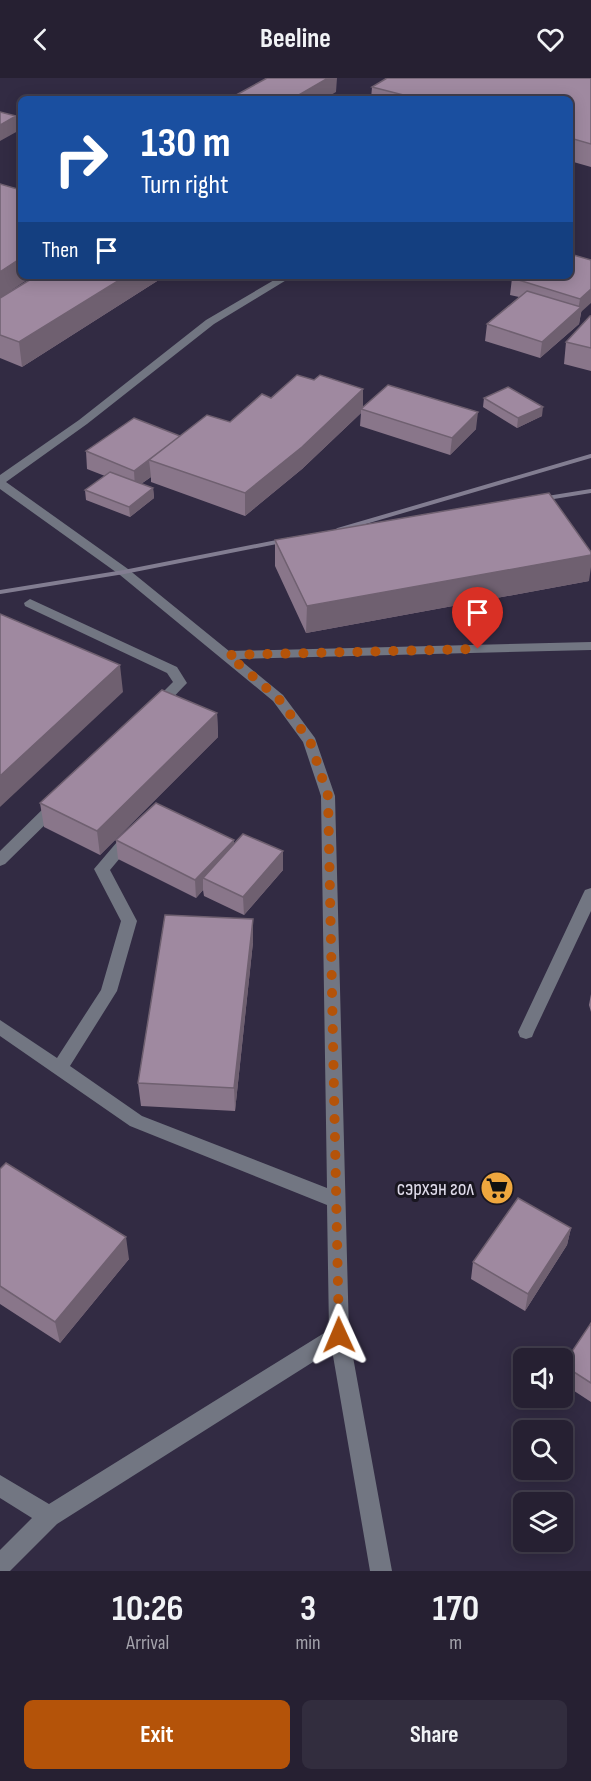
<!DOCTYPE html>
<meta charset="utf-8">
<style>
:root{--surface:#262032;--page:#322d3e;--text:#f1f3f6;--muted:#a4a3ac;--line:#423e4d;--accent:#b45309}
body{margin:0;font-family:"Sofia Sans Condensed",sans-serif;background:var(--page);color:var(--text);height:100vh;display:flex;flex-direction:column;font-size:22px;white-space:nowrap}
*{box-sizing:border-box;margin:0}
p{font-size:20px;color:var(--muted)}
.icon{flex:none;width:33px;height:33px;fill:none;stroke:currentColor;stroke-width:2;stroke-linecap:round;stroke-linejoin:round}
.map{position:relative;height:1493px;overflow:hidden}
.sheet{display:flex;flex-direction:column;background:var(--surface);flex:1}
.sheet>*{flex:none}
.top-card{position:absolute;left:18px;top:18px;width:555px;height:183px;border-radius:9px;box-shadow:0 3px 15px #0003,0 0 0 2px var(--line);background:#1a4fa0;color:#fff;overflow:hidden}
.controls{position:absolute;left:513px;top:1270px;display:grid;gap:12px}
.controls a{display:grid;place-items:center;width:60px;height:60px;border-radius:9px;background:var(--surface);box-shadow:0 3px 15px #0003,0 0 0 2px var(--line);font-size:30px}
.pin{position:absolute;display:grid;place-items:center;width:51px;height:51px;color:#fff;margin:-62px -26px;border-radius:50% 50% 50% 0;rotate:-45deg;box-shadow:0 0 6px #0007}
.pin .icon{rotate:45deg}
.me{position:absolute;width:66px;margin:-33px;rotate:359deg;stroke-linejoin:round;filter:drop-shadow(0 0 4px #0008)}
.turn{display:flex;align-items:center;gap:21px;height:126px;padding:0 24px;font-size:27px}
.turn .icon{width:78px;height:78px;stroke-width:2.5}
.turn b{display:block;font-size:42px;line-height:51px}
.then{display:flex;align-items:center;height:57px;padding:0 24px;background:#0003;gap:12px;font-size:22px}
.eta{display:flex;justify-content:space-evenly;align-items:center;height:102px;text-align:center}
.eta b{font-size:36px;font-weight:700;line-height:42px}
.cta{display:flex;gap:12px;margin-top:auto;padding:12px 24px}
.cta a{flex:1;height:69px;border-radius:9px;background:var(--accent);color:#fff;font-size:24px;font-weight:700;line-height:69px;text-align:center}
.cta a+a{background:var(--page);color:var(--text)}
header{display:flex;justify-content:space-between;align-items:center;height:78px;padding:0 24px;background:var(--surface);font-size:27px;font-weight:700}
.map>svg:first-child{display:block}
</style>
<header><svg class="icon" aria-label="back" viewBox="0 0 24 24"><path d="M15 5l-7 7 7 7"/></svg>Beeline<svg class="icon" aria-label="heart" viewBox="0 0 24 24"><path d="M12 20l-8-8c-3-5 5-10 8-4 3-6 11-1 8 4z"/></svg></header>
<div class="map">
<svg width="591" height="1493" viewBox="0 0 591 1493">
<rect width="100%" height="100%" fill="#322b43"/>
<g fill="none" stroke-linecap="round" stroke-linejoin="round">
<path fill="#727682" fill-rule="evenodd" d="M281,198H293L214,246L87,346L6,404L128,491L229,573L591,564V572L239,581L283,617L315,660L335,718L349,1257L392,1493H370L332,1272L57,1446L10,1493H0V1472L32,1440L0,1420V1397L49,1426L329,1252L327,1127L130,1048L0,958V942L57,980L101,912L121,843L94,791L117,764H127L130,768L110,792L137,843L117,913L70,988L142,1038L327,1110L321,718L303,664L273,623L120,497L0,411V397L79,342L206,242Z
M30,521L177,589L187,605L161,632H151L149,629L151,626L173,604L167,595L25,528L24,525Z
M56,722L61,723L63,727L61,731L5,786L0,788V773L51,723Z
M591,810V833L534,954L532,959L526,961L520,959L518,954L583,816L585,812Z"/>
<path stroke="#827d91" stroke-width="4" d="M535,422L591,413
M338,452L591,378
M0,514L124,494L292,461"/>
</g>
<path fill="#89768a" d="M591,0V89L570,83V21H371L372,9Z
M0,106V219L36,198H165L22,289L0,280Z
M591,182L579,246L540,280L485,263L487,246L519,219L510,217L512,200Z
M591,238V293L564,286L566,264Z
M314,302L363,311V329L476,351L450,377L360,348L361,335L302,391L245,438L151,404V399L141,406L153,410L154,420L130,439L86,422L85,412L105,398L87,391L86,373L180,358L230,344L271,320Z
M484,320L542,338L517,350L483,329Z
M275,462L589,503L306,555L275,488Z
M217,635L218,659L100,777L44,749L40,725Z
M116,762L234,766L283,773V792L244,837L204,818L203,812L196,820L118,781Z
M253,864L235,1033L141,1028L138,1005Z
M591,916V934L589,927Z
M0,1091L129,1181L60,1265L0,1226Z
M571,1150L567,1167L525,1233L471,1201L473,1184Z
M591,1245V1324L562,1305L563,1287Z"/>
<path fill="#6f6070" d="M328,0H337L336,14L324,21H292Z
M16,38L18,53L0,63V47Z
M21,180V198H33L0,220V194Z
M126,198H165L22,289L19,264Z
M591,211V225L581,234L579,246L540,280L542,264L578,232L580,221Z
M363,311V332L361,331V335L302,391L245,438V415Z
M543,329L542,338L517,350L518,340Z
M478,334L476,351L450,377L452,360Z
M149,382L151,399L135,410L134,393Z
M153,410L154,420L130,439L129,429Z
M591,477V489L589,503L306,555L307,528Z
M120,587L123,614L0,729V698Z
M217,635L218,659L100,777L97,753Z
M234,762V780L203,800V812L196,820L195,802Z
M283,773V792L244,837L243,819Z
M253,841V864L235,1033L234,1010Z
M571,1150L567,1167L525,1233L528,1216Z
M126,1159L129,1181L60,1265L55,1244Z"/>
<path fill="#9f89a0" stroke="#6f6070" stroke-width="1.5" d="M267,0H328L292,21H229Z
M387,0H591V66L570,60V21H419L372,9Z
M0,34L16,38L0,47Z
M0,106L21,112V180L0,194Z
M570,176L591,182V211L580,221L512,200L515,198H570Z
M36,198H126L19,264L0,257V220Z
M527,213L581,229L542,264L487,246Z
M590,238H591V270L566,264Z
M297,297L314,302L320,297L363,311L302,369L245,415L149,382L207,337L230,344L262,316L271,320Z
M388,307L478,334L452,360L361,331Z
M508,309L543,329L518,340L484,320Z
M134,340L180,358L134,393L86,373Z
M110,394L153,410L129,429L85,412Z
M549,415L591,474V477L307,528L275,462Z
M0,536L120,587L0,698Z
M162,612L217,635L97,753L40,725Z
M156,725L234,762L195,802L116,762Z
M243,756L283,773L243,819L203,800Z
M165,837L253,841L234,1010L138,1005Z
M6,1085L126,1159L55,1244L0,1208V1091Z
M518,1120L571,1150L528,1216L473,1184Z
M591,1245V1305L563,1287Z"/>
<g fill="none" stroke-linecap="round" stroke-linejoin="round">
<path stroke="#b45309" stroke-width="10" stroke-dasharray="0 18" d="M339,1257L328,718L310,663L278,620L228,577L478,571"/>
</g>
<defs>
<g id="supermarket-disc" transform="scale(1.725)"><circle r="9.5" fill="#efa73e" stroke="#191620"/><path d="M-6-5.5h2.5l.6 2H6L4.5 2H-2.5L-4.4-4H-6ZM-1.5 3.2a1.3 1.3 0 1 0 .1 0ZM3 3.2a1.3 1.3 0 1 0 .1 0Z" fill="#111"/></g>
</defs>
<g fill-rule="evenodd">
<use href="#supermarket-disc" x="497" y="1110"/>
</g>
<g text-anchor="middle" stroke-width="6" stroke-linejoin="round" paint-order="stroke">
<g font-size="21" fill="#e0dceb" stroke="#191620" text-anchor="end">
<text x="474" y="1117">сэрхэн гол</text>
</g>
</g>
</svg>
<div class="controls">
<a><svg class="icon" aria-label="sound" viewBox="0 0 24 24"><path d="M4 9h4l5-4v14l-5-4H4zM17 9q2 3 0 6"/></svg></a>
<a><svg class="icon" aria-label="search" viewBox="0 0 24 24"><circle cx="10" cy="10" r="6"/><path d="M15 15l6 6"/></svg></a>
<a><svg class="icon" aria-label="layers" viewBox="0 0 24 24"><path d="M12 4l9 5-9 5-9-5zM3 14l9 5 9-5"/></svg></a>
</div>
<div class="pin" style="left:478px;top:571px;background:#d93025"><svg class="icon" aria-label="arrive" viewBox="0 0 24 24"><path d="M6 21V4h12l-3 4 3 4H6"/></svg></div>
<svg class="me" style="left:339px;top:1257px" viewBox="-20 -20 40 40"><path d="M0-17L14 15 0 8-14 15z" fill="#b45309" stroke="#fff" stroke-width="4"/></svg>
<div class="top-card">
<div class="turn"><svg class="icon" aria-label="right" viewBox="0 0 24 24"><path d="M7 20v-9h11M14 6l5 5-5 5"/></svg><div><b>130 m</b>Turn right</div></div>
<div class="then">Then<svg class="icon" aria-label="arrive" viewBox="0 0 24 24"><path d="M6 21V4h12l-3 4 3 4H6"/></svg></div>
</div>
</div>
<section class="sheet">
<div class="eta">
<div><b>10:26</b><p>Arrival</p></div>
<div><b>3</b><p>min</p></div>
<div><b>170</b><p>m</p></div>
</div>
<div class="cta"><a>Exit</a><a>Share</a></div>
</section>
